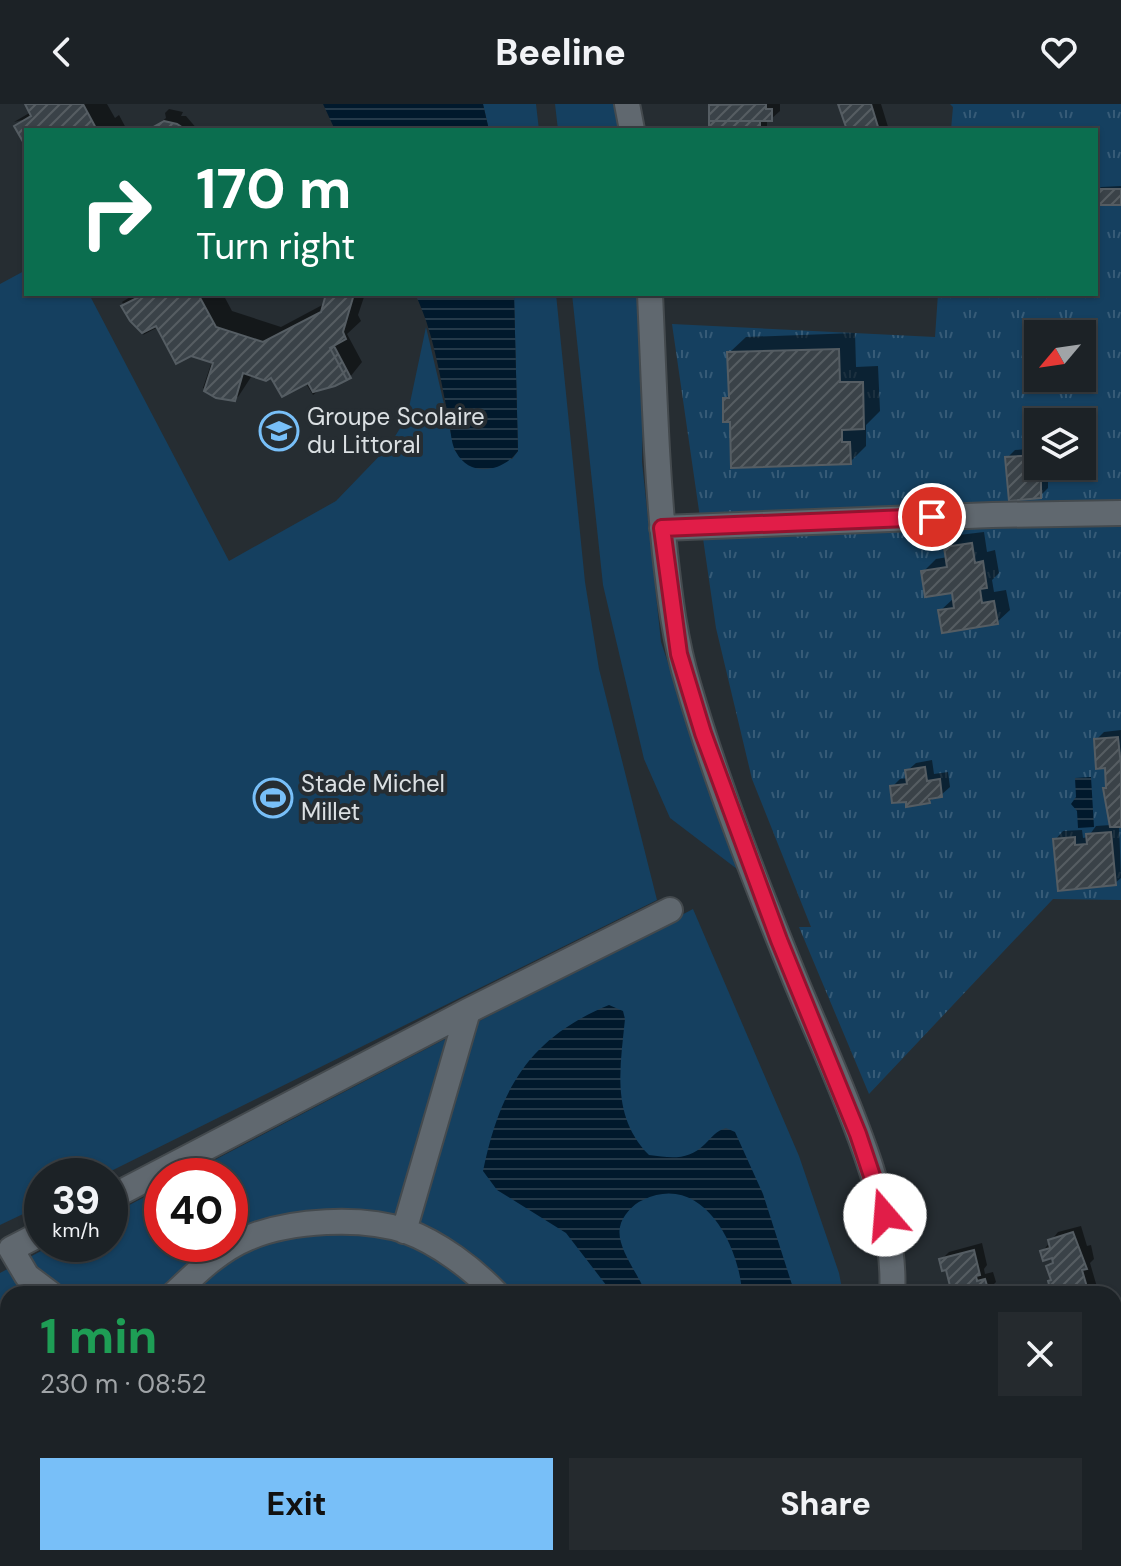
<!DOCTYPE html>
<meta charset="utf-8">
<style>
:root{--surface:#1c2226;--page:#252a2e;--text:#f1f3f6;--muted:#a0a4a7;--line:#3a3f43;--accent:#78bff8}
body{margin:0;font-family:"DM Sans",sans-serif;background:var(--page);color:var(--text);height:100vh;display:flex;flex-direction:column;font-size:30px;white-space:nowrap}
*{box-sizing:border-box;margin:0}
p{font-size:26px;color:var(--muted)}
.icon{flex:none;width:44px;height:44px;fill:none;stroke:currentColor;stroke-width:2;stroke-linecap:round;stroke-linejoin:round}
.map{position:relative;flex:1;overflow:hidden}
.side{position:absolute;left:0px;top:1182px;width:1122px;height:280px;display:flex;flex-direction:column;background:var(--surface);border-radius:24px 24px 0 0;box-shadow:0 2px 6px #0004,0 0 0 2px var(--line)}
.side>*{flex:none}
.top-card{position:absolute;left:24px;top:24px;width:1074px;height:168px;border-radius:0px;box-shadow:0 2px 6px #0004,0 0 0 2px var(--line);background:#0b6e4f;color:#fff;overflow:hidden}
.needle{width:52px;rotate:241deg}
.tools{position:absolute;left:1024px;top:216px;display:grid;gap:16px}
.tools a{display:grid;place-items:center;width:72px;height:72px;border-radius:0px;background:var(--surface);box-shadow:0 2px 6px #0004,0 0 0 2px var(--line);font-size:40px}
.speed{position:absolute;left:24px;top:1054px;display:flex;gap:16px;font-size:40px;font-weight:700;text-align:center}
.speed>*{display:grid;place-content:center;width:104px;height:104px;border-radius:50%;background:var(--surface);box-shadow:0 2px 6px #0004,0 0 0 2px var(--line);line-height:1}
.speed small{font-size:20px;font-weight:400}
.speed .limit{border:12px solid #d22;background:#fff;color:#111}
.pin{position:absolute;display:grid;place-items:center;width:68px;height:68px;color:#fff;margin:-34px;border:4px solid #fff;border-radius:50%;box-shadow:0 2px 8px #0007}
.me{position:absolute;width:88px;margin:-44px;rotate:342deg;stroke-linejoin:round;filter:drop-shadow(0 0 6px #0008)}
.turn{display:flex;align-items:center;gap:28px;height:168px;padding:0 40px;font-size:36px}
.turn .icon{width:104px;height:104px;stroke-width:2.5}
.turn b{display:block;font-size:56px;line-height:68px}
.round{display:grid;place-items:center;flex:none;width:84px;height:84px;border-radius:0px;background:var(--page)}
.head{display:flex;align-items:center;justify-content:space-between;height:136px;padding:0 40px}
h1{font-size:48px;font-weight:800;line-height:60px;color:#1e9e55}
.cta{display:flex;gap:16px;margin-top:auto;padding:16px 40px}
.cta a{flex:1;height:92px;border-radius:0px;background:var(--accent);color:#111;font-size:32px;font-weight:800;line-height:92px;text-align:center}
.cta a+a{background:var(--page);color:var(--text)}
header{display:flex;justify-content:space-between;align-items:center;height:104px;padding:0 40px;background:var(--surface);font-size:36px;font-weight:800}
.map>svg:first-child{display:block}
</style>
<header><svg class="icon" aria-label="back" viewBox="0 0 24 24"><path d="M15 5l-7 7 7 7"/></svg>Beeline<svg class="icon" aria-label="heart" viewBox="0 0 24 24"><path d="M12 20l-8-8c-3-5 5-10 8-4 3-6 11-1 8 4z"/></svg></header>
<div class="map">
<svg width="1121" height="1462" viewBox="0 0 1121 1462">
<defs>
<pattern id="park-tufts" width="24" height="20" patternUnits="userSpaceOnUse" patternTransform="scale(2)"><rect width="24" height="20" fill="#154060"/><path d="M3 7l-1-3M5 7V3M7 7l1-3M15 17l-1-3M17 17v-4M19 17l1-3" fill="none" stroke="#365b77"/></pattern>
<pattern id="water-rules" width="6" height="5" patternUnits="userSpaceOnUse" patternTransform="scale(2)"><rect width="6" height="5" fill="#01192c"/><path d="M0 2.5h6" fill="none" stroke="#253a4a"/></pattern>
<pattern id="building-hatch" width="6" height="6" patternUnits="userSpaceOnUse" patternTransform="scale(2)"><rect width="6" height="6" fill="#3a4248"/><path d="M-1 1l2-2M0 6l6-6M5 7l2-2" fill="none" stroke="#565d62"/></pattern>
</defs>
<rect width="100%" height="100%" fill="#262d32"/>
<path fill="#154060" d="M483,0H536L539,26H489Z
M555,0H614L620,26H558Z
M26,166V190H89L229,457L336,397L389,342L407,313L426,223L455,347L512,355L518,347L514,190H556L585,478L599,565L657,796L101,1072H42V1101L0,1121V180Z
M572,190H641L644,229L642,358L661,538L737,765L670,714L644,655L603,481Z
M693,805L799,1052L839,1169L843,1190H8V1339L0,1343V1169L54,1140H110V1111L162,1084V1140H230V1072H184Z
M106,1454H779L776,1462H111Z"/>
<path fill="url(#park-tufts)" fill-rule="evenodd" d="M950,0H1121V796L1053,795L869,990L799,823H811L752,675L716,524L672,220L935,233L938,190H1096V26H951L953,3ZM1038,230H1082V274H1038ZM1038,318H1082V362H1038Z"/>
<path fill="url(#water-rules)" d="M323,0H483L489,26H335Z
M415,190H514L518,347C503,368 470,374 456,348C450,338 451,322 448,311C440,272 433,226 415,190Z
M1091,673L1094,723L1078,724L1077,707L1071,700L1076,693L1075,674Z
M609,901L623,907L625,915C620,965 611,1012 649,1051C671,1054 688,1057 705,1040C712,1033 716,1027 726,1024L735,1028L763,1090L795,1190H742C740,1142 702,1067 643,1096C633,1100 622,1112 620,1123C616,1141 635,1166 642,1181L633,1190H613L566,1129L497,1086L483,1067C500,985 529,934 609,901Z"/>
<path fill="#0007" d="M27,0H107L115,14L119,11L127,26H26V37L16,22L22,16L14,18L31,8Z
M713,0H780V7L771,15H767V24L772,23V26H711Z
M840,0H881L889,26H849Z
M169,5L183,8L181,12H186L198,26H151L166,14L165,9Z
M1121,82V99L1097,86L1101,83Z
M135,190H223L232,207L281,223L326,199L328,190H365L358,211L361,217L347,230L362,258L350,273L317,285L318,287L313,291L305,278L253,270L238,293L216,292L203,284L212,257L158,223L143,231L144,229L122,198Z
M855,229L856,263L878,262L880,307L866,321V342L850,358L732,316L725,295L731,289L729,249L746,233Z
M1038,344V362H1048V384L1040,392L1007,354L1015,346Z
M984,428L987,448L995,446L999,469L992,476L994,488L1006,486L1010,506L997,518L940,507L954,494L953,487L923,468L936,455L948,453L946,444L959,431Z
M1121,626V721H1119L1121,774L1115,779L1055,736L1063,727L1082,726L1083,734L1088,733L1096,722L1111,721L1105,685L1108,682L1107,661L1096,636L1104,628Z
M932,656L934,670L948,668L950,683L941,691L935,692L929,698L908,696L892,683L900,675L908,674L907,667L916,659Z
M1081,1122L1087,1142L1091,1141L1094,1155L1090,1159L1097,1183L1101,1182L1104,1190H1057L1049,1162L1055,1156L1053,1152L1042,1148L1058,1128Z
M982,1139L987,1161L984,1165L985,1170L993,1168L996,1178L988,1186L989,1190H996H954L947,1164L941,1156L949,1148Z
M1114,1254L1121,1295V1336L1114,1340Z
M2,1349L8,1359V1413L0,1417V1350Z
M169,1454H483L482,1462H174Z"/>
<path fill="url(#building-hatch)" stroke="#555d63" stroke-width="2" d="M25,0H83L97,26H26V43L14,22L31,12Z
M766,0V5H772V17H709V1Z
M838,0H871L879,26H847Z
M164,17L177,20L186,26H148Z
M709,17H760V26H709Z
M1096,85H1121V101H1096Z
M138,190H198L216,223L263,238L321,208L326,190H354L343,228L346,235L330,244L347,276L335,282L313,288L308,279L282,293L271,274L266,277L243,269L235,297L216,294L204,287L213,259L191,252L176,260L156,222L142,229L130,217L121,202L139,193Z
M334,242L351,274L347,276L330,244Z
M839,245L840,278H863L864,325L842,326V338H850L851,360L731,364L730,318H723V294H729L727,248Z
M1038,351V362H1041V394L1009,397L1005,353Z
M972,439L975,459L983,457L987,484L980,485L982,499L994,497L998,520L942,529L938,506L954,504L952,489L925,493L921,467L947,463L944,443Z
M1118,633L1121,662V723H1110L1103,684H1106L1105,664L1096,665L1094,635Z
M925,663L927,677L940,675L942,693L929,695L930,699L906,703V698L892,699L890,682L907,680L905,666Z
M1111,728L1116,781L1058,787L1053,735L1075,733V741L1087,740L1086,730Z
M1073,1128L1087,1165L1082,1166L1089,1190H1055L1054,1187L1051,1188L1048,1177L1051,1176L1046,1162L1053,1159L1052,1154L1043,1157L1040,1147L1050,1144L1048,1136Z
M974,1146L980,1171L976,1172L977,1177L985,1175L989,1188L952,1190L946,1166L942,1167L939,1155Z
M0,1367L8,1382V1415L0,1419Z
M167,1454H471V1457L470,1462H172Z"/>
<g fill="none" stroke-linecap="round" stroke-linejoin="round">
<g stroke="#444a4e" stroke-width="28">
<path id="minor" d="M627,0L632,26
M650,190C654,276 656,363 665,449C670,494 675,537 688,580C717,680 756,779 795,875C830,961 899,1098 892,1190
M662,424L992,411L1121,409
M110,1094L468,907L670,806
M404,1127L468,907
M42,1129L11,1145L27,1172L51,1190
M174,1190C196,1169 219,1146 248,1134C290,1116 362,1112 406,1127C439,1139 473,1165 497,1190
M141,1454L146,1462
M928,1455L940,1462
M534,1462L537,1454
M796,1462L800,1454"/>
</g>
<use href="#minor" stroke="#60686f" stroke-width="24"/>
</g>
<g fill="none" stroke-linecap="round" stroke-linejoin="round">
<g stroke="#92132f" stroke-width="20">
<path id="route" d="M885,1111L858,1030L779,836L703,629L679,550L662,424L932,413"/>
</g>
<use href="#route" stroke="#e11d48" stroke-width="14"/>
</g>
<defs>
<g id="school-ring" transform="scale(2)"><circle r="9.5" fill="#262d32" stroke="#78bff8" stroke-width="1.5"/><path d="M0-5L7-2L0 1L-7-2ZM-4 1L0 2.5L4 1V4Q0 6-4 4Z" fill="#78bff8"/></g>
<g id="stadium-ring" transform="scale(2)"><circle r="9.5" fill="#262d32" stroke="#78bff8" stroke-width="1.5"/><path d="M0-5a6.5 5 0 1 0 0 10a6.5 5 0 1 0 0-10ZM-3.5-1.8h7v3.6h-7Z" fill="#78bff8"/></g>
</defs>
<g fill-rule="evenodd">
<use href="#school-ring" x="279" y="327"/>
<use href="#stadium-ring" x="273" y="694"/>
</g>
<g text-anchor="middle" stroke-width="8" stroke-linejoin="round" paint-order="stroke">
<g font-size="24" fill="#dbe0e3" stroke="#262d32" text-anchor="start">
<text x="307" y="321">Groupe Scolaire<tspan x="307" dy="28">du Littoral</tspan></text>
<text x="301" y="688">Stade Michel<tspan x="301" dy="28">Millet</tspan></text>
</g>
</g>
</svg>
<div class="tools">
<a><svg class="needle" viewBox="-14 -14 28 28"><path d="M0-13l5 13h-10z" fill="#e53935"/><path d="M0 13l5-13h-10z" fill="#a0a4a7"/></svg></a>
<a><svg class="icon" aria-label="layers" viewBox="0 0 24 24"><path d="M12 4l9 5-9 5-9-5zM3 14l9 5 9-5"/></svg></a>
</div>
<div class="speed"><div>39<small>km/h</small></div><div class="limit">40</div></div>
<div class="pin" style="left:932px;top:413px;background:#d93025"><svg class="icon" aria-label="arrive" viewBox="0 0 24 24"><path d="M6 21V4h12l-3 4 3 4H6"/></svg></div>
<svg class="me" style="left:885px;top:1111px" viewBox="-20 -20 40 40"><circle r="19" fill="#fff"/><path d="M0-13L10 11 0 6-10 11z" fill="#e11d48"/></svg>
<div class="top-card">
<div class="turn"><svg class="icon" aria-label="right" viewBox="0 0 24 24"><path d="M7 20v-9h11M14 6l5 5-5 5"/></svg><div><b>170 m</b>Turn right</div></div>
</div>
<section class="side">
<div class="head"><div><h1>1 min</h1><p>230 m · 08:52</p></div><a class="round"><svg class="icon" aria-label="close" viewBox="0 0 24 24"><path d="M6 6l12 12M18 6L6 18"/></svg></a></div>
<div class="cta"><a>Exit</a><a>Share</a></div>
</section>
</div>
